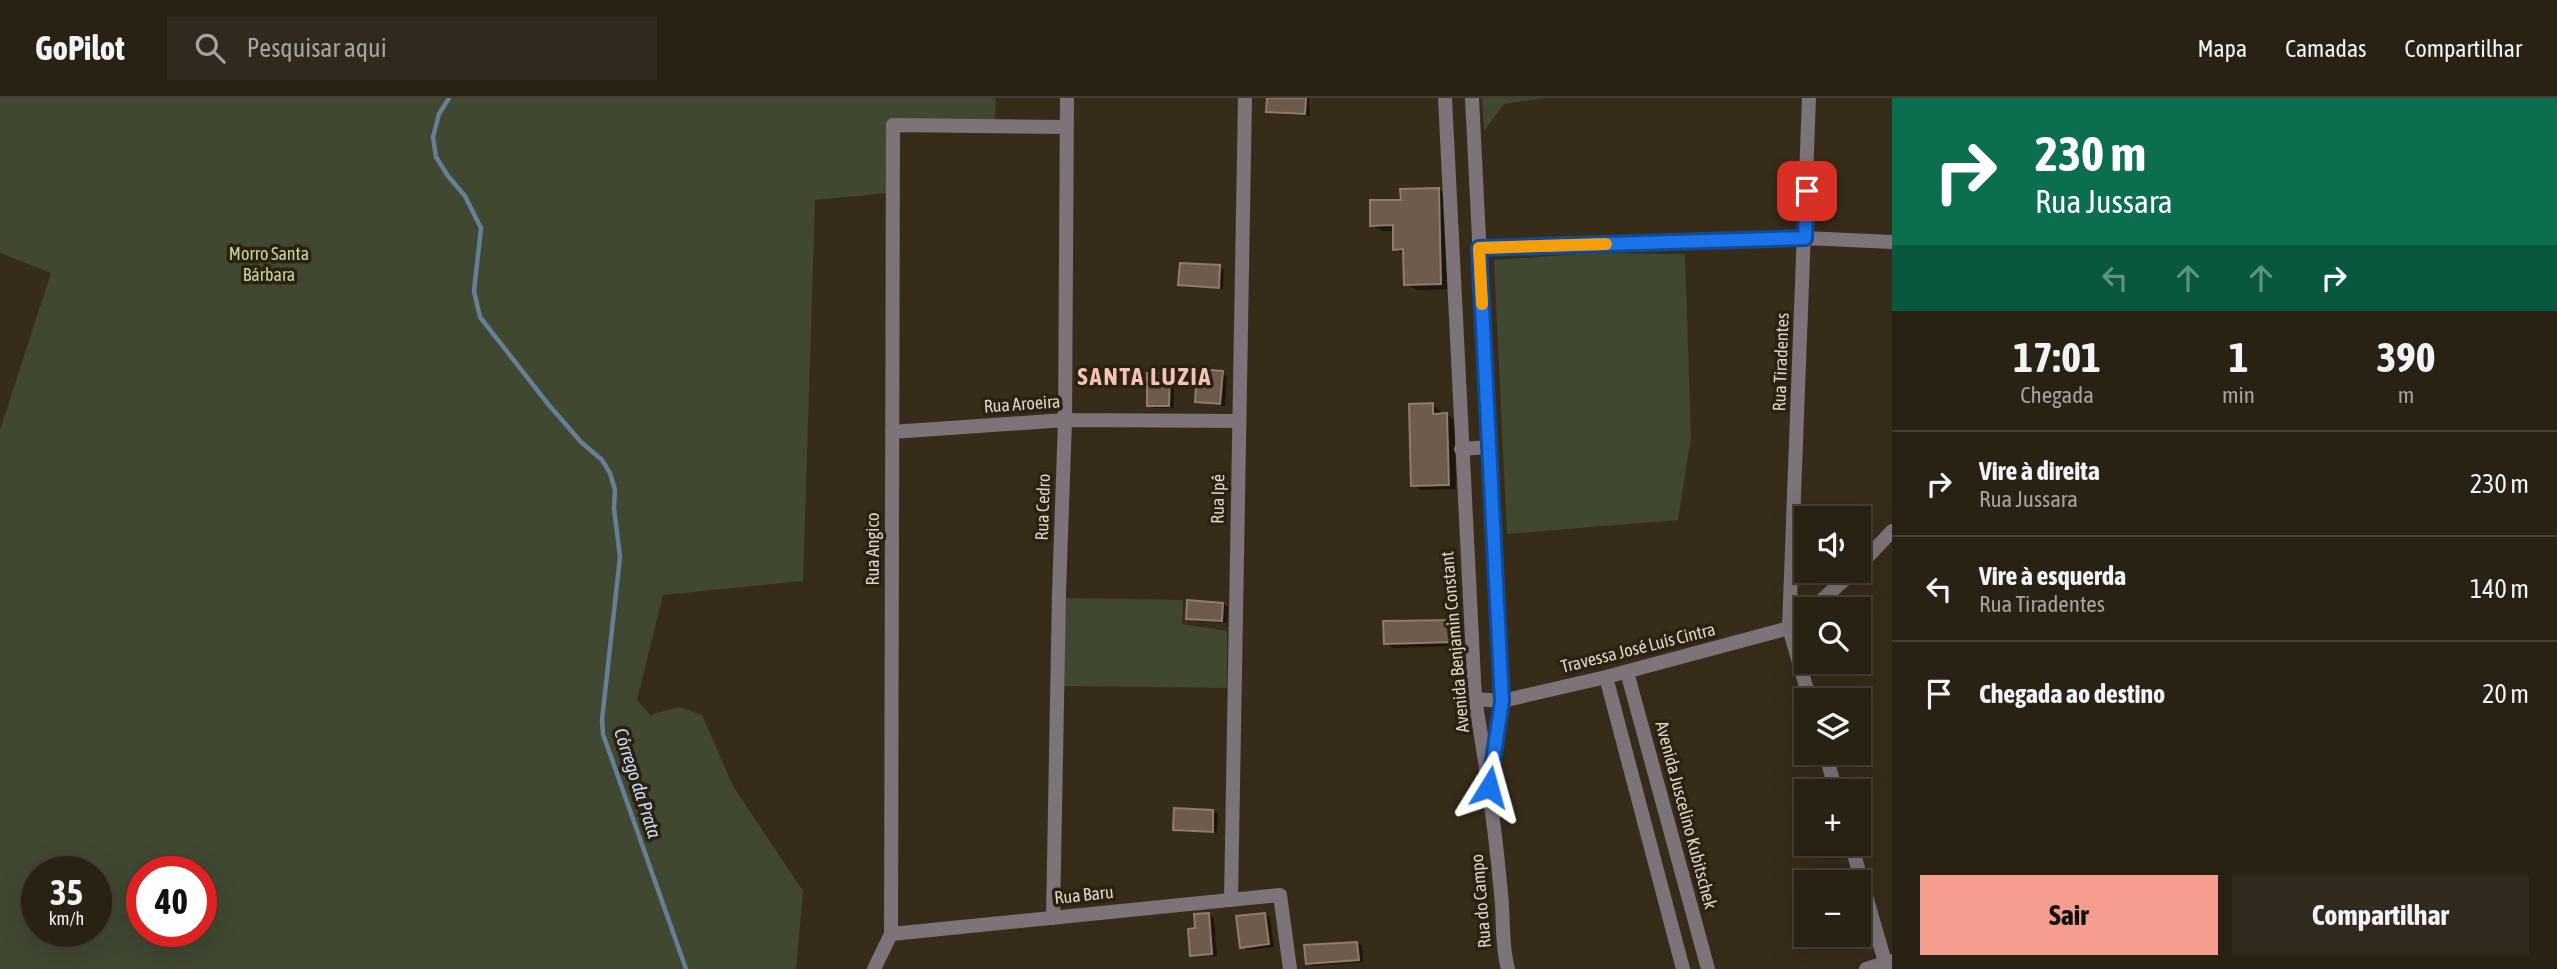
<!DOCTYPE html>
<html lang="pt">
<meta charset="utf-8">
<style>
:root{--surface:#292114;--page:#31291d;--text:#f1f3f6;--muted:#a5a3a0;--line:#453e34;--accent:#f59d8f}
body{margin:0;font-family:"Asap Condensed",sans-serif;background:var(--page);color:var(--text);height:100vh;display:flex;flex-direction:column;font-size:26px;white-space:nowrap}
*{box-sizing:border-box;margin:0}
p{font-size:23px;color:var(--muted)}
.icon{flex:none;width:38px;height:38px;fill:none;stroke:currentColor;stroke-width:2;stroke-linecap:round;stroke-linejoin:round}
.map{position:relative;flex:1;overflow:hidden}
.panel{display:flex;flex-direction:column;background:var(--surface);width:665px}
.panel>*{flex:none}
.hud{background:#0b6e4f;color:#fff;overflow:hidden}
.buttons{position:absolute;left:1794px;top:408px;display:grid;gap:14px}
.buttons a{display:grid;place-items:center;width:77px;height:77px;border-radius:0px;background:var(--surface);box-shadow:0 7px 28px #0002,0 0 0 2px var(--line);font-size:35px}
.speed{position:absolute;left:21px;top:758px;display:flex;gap:14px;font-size:35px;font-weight:700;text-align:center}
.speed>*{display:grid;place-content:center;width:91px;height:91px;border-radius:50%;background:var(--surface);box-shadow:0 7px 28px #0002,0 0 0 2px var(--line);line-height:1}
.speed small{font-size:18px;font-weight:400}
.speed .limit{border:10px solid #d22;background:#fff;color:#111}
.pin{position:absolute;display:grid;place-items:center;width:60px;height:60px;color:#fff;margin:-30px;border-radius:14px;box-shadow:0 4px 10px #0006}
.me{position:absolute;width:77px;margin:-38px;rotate:8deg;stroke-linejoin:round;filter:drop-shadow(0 0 5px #0008)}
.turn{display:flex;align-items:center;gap:24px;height:147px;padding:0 28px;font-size:32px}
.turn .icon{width:91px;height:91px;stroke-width:2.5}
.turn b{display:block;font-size:49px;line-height:60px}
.lanes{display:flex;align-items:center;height:66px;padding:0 28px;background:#0003;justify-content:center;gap:35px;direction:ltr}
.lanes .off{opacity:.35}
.eta{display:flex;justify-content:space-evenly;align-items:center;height:119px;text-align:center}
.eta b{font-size:42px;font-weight:700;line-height:49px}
.cta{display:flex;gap:14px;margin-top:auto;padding:14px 28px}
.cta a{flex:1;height:80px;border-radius:0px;background:var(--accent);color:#111;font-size:28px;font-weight:700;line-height:80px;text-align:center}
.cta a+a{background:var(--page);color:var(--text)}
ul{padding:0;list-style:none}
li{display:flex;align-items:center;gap:21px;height:105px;padding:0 28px;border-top:2px solid var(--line)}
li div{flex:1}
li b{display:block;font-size:26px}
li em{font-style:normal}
header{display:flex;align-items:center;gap:42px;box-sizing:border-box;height:98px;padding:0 35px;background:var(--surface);border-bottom:2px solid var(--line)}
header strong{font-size:33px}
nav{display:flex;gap:38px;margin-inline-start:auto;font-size:24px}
.search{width:490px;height:63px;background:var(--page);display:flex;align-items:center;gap:18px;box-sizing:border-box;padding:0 24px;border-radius:0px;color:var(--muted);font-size:26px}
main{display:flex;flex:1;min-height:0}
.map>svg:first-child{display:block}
</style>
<header>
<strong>GoPilot</strong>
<div class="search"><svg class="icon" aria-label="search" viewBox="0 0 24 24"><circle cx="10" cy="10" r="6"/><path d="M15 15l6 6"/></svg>Pesquisar aqui</div>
<nav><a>Mapa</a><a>Camadas</a><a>Compartilhar</a></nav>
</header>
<main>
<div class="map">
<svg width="1892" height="871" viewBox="0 0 1892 871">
<rect width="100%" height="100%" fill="#372c1a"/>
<path fill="#404832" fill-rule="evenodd" d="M0,0H996L995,23L889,24L888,95L815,102L803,483L663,497L637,602L650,617L679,609L702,617L733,688L803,793L796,871H0V332L51,175L0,155ZM37,774H96V833H37ZM142,774H201V833H142Z
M1482,0H1545L1504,6L1484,33Z
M1593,155L1685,156L1691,339L1678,422L1507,436L1494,162Z
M1063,500L1183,502L1182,526L1227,533V590L1064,588Z"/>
<path fill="#0007" d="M1269,0H1309L1310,18L1273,16L1268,13Z
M1439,92L1450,98L1452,191L1417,192L1406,186L1405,156L1395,151L1394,133H1383L1372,127L1403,103Z
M1219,169L1224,172L1223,191L1185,189L1180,186Z
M1222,275L1227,278L1225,308L1202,306L1197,303Z
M1169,277L1174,280V310H1154L1149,307Z
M1432,307L1440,312V317H1447L1455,322L1456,391L1421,392L1413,387Z
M1223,506L1228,509L1227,525L1193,523L1188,520Z
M1454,523L1462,528L1463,548L1393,550L1385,545Z
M1213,713L1218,716L1217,735L1180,734L1175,731Z
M1265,816L1270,819L1274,849L1247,852L1242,849Z
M1209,817L1214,820L1217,858L1196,859L1191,857L1196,832Z
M1357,845L1362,848L1363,864L1312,868L1307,865Z"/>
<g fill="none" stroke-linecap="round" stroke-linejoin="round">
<path stroke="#657f97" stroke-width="4.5" d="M449,0L439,16L433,39L436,59L448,78L465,98L481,130L474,193L480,219L548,306L581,344L602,362L610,375L615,392L614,410L620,459L602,622L603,636L686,871"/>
</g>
<path fill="#6f5b4e" stroke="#907b6d" stroke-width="2" d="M1267,0H1306L1305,16L1266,14Z
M1439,90L1441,186L1404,187L1403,151L1393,152V127L1370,128V102H1401L1400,91Z
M1180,165L1220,167L1219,190L1178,187Z
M1197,271L1223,273L1220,306L1195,304Z
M1147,275H1170L1169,308H1147Z
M1433,305V316L1447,315L1449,387L1411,388L1409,306Z
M1187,502L1223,505L1222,523L1186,521Z
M1455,522L1456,544L1384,546L1383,523Z
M1174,710L1213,712V734L1173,732Z
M1209,815L1212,856L1190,858L1188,831L1195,830L1194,816Z
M1265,815L1269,846L1240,850L1236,818Z
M1357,844L1359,862L1306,866L1304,847Z"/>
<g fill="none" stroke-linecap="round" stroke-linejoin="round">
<path stroke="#7d7379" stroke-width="14" d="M1809,0L1789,530L1810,602
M1479,150L1805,140L1892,144
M892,334L1065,322L1238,323
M1858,469L1892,433
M1812,511L1855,472
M1627,574L1708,871
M1606,579L1683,871
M1475,601L1502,603L1606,579L1789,530L1806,516
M1825,654L1836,693
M1851,746L1887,871
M1231,802L1245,0
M1053,820L1059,495L1065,322L1067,0
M891,836L1280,797L1290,871
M874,871L891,836L893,27L1066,29
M1866,871L1892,863"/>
<path stroke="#7d7379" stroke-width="14" d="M1445,0L1475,601C1486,666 1495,730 1501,795C1504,821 1501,846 1508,871
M1472,0L1502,603L1491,674
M1461,351L1489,349"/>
</g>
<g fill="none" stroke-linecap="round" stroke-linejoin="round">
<g stroke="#114b97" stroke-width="18">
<path id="route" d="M1489,689L1502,603L1479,150L1805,140L1807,93"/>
</g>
<use href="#route" stroke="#1a73e8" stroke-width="12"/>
<path stroke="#f59e0b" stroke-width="12" d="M1482,206L1479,150L1606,146"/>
</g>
<g text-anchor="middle" stroke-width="7" stroke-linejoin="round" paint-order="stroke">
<g font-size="18" fill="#c2d69f" stroke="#2d2211">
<text x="269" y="162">Morro Santa<tspan x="269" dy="21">Bárbara</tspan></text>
</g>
<g font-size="18" fill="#dcd5ca" stroke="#2d2211">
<text transform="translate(1781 264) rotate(-88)" y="6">Rua Tiradentes</text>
<text transform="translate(1022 306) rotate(-4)" y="6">Rua Aroeira</text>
<text transform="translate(1218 401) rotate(-89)" y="6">Rua Ipê</text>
<text transform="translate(1043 409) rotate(-88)" y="6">Rua Cedro</text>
<text transform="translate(873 451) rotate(-90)" y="6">Rua Angico</text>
<text transform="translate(1455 544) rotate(-95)" y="6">Avenida Benjamin Constant</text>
<text transform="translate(1638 550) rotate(-14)" y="6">Travessa José Luís Cintra</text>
<text transform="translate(1686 717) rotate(75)" y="6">Avenida Juscelino Kubitschek</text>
<text transform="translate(1084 797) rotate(-6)" y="6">Rua Baru</text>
<text transform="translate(1481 803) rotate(-95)" y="6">Rua do Campo</text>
</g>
<g font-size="19" font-style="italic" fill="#c0ddf6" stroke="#2d2211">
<text transform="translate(638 685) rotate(72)" y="7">Córrego da Prata</text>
</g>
<g font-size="24" font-weight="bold" letter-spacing="2" fill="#f5c2b9" stroke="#2d2211">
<text x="1145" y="287">SANTA LUZIA</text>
</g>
</g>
</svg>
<div class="buttons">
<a><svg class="icon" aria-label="sound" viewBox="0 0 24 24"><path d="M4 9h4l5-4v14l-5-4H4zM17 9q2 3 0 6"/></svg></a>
<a><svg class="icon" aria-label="search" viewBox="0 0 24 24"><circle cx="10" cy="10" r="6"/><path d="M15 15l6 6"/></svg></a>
<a><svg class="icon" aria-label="layers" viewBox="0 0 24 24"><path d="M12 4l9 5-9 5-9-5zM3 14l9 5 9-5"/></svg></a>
<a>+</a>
<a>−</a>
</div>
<div class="speed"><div>35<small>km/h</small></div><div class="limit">40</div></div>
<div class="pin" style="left:1807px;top:93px;background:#d93025"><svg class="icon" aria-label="arrive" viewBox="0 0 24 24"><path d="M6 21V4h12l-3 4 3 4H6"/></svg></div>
<svg class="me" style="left:1489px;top:689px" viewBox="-20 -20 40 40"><path d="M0-17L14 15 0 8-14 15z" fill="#1a73e8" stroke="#fff" stroke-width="4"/></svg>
</div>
<section class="panel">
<div class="hud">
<div class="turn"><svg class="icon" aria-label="right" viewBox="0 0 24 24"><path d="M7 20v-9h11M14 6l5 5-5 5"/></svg><div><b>230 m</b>Rua Jussara</div></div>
<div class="lanes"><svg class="icon off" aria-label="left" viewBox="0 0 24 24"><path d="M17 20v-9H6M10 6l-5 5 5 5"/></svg><svg class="icon off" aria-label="ahead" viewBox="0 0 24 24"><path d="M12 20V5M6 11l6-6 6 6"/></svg><svg class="icon off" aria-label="ahead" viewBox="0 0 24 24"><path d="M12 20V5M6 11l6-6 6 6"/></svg><svg class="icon" aria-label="right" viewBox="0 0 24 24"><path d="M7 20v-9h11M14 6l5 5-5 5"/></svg></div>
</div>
<div class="eta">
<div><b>17:01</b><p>Chegada</p></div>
<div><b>1</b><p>min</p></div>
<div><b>390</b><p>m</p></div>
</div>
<ul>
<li><svg class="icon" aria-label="right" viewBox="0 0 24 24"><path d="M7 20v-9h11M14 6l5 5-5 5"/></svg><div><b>Vire à direita</b><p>Rua Jussara</p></div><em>230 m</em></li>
<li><svg class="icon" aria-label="left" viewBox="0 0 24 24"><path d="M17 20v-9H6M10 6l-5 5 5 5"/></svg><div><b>Vire à esquerda</b><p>Rua Tiradentes</p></div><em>140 m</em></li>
<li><svg class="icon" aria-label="arrive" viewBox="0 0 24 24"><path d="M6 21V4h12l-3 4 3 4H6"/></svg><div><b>Chegada ao destino</b></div><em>20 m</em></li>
</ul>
<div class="cta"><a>Sair</a><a>Compartilhar</a></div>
</section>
</main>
